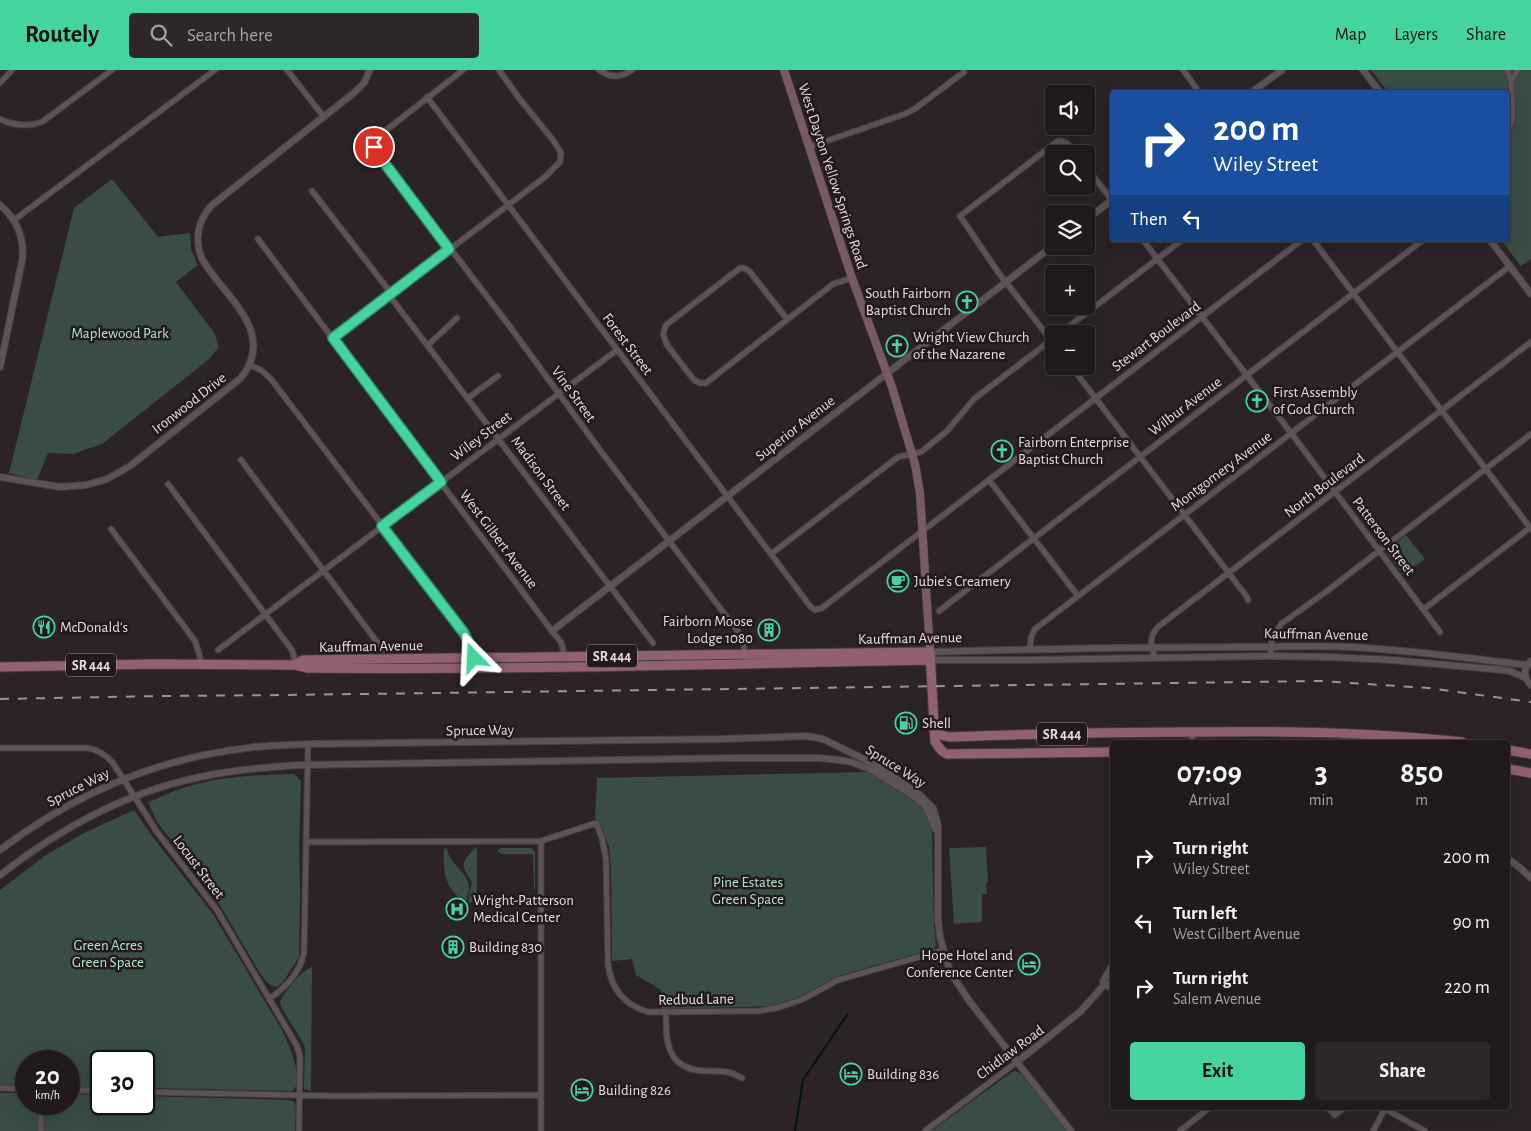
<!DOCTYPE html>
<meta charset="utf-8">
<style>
:root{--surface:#211a1c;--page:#2d2729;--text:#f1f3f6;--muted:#a2a1a3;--line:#3e383b;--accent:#45d49f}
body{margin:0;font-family:"Alegreya Sans",sans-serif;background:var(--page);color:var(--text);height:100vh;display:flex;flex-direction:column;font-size:19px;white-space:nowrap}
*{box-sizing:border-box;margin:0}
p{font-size:16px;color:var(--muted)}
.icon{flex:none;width:28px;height:28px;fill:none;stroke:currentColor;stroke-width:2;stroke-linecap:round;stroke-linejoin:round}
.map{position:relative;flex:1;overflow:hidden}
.side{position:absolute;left:1110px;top:670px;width:400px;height:370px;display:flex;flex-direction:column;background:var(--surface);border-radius:5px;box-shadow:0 5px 20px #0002,0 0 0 1px var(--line)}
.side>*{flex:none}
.top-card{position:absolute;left:1110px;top:20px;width:400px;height:152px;border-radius:5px;box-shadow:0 5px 20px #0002,0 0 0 1px var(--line);background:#1a4fa0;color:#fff;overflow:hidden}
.tools{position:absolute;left:1045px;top:15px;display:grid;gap:10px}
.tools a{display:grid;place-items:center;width:50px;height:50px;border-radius:5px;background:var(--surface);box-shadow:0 5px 20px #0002,0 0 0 1px var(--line);font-size:25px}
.speed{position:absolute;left:15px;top:980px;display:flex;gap:10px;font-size:25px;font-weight:700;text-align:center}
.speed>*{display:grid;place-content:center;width:65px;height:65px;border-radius:50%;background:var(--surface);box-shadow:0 5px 20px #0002,0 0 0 1px var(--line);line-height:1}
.speed small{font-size:12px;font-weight:400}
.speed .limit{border:2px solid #111;border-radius:8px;background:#fff;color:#111}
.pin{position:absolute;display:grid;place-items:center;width:42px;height:42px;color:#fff;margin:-21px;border:2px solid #fff;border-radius:50%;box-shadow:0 1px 5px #0007}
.me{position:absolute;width:55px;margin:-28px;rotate:339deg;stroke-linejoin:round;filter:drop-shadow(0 0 4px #0008)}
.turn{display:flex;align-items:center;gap:18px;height:105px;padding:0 20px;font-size:22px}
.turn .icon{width:65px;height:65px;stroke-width:2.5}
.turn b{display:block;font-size:35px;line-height:42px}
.then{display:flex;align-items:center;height:48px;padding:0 20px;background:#0003;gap:10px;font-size:19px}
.eta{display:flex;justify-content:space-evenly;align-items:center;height:85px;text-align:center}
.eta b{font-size:30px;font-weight:600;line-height:35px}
.cta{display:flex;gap:10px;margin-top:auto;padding:10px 20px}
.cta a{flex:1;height:58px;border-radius:5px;background:var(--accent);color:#111;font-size:20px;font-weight:600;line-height:58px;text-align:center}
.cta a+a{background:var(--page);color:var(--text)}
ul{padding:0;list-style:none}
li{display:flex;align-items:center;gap:15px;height:65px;padding:0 20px}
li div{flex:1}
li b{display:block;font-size:19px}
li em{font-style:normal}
header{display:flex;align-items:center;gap:30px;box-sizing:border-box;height:70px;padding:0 25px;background:var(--accent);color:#111}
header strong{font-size:24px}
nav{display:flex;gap:28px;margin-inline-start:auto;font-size:18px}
.search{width:350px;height:45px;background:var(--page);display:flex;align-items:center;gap:12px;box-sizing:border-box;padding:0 18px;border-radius:5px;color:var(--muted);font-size:19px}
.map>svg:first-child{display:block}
</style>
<header>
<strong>Routely</strong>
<div class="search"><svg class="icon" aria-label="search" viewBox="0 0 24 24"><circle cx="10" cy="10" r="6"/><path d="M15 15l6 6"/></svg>Search here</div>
<nav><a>Map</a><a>Layers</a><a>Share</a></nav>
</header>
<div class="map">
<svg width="1531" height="1061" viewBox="0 0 1531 1061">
<rect width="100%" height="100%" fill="#2c2326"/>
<path fill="#394d44" d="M1371,0H1531V189L1521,196L1501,170H1508V22H1388Z
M112,109L158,167L190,163L191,180L198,195L176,212L215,264L219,277L208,290L102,374L73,384L48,383L37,410L9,403L74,138Z
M1406,465L1425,489L1403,504L1386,482Z
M869,702L916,732L924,740L929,749L932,766L934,854L936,875L934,879L838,906L805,924L787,931L769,936L661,939V920L636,905L632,889L612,891L611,798L609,777L601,756L595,748L597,708Z
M294,704L301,711L299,777L300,818L299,887L283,912L277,917C268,916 265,910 260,903L212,822L157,752L148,732C159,728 171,722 183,718C219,706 257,705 294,704Z
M134,740L155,770L213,844L282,960C288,972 306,1012 292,1021L144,1018V991H101V1017H69V991H26V1016L0,1015V820L46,785L84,763Z
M986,777L988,812L986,813L987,824H982V852L954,854L949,778Z
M447,778C449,799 480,804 465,832C444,818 443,802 444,779Z
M475,778H477V824L474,830L470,833L468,831L472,812C460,796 461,792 475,778Z
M501,778H531L535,782V819H534L533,784H501L497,780Z
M312,897L311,1021L304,1019L305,978L303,973L281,937L280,932C285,921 301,901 312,897Z
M1016,1001L1021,1004L1024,1007L1067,1061H931L1012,1002Z
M0,1023H26V1034H69V1024L101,1025V1034H144V1026L289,1030L295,1032L296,1036L295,1061H0Z"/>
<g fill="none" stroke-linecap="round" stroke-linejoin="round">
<path stroke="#00160c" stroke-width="2" d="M795,1061L803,1010L847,945"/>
<g stroke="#463e41" stroke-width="7">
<path id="minor" d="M287,0L324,47
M463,0L380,65L374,73L375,80L508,254L600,380L739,563L744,576L746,594
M599,0C610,8 621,8 632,0
M1183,0L1199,22
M1507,0L1511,11L1513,46L1511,55L1508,59
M1511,11L1518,0
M0,13L12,0
M427,27L810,536L815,540L822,538L1302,170
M0,49C14,56 27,57 42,52L112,0
M809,77L905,44L916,38L964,2
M1086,97L1112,130
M312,121L391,223
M14,150L215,0
M258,169L552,561L561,572L565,587
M1143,170L1291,363L1440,562
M1313,170L1531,459
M389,225L653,573
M787,249L750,202L744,198H740L666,255L663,264L667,275L694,310L700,313H706L833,214L852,208
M1059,264L1182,170
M333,268L545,107L560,92L561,83L553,70L519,28L499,0
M1054,274L998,202L960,146L1058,71C1067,70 1071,78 1076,84
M428,275L457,248
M249,295L261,300L271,309L464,563L471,577L475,597
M1071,296L1247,527L1248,530
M468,328L498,306
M241,390L383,580
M989,410L1078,526
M168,414L292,580L294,587L295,595
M111,459L195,571L199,583L201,594
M771,484L898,387L921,382L947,361L974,329L1054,268
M1424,539L1531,457
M939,541L1423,170
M1030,579L1031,567L1035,559L1510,196
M218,580L617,280
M1270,586L1272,570L1281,554L1327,521L1531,364
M1155,588C1151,576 1148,566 1159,556L1531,272
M0,678H88C99,680 106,685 113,693L157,762L217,840L297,976L300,987L299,1061
M541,771V1061
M306,772L541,771L596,753L602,768L606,789L608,894C611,919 624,935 648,942L759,941L780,937L803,929L838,910L943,880
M269,929C285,918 300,902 304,883L308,674
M666,942C666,971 666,998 703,1001C712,1001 723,1000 731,1003C735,1004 738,1006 742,1008
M0,1018L26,1019
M69,1020L101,1021
M144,1022L335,1026L541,1025
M1328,1038L1335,1045L1344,1038
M1383,1038L1425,1061
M41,1061V1034
M925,1061L1017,992
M1180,1061L1209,1038
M1373,1061L1385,1039"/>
</g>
<g stroke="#463e41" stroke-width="8">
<path id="tertiary" d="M1363,0L1380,22
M1252,22L1282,0
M0,135C17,149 25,169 22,191L0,297
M1086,150L1112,130
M1490,170L1531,224
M0,407L60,417L86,415L107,409L130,396L241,308C278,261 223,226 202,189C194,169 198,150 212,135L355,22L364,13L370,0
M552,561L1054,175
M930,582C1037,579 1144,577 1252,577C1284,577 1317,575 1350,577C1409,580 1468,588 1527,595
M930,590H1030L1270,586L1329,587L1392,590L1492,599L1510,601L1526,608
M1531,591C1523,598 1523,607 1531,615
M1192,662V672
M0,780C74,724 154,689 247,678C267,675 288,675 308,674L724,669L807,666L823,669L872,693L919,724L933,738L938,755V850L940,867L950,902L970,932L1071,1061
M1508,789L1519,797L1531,808
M0,805C61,758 124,723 200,707C233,700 267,697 301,695L736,688H819L839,690L851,692L870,699L912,725L926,737L935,759
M1104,915L1103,911L1112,896
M1017,992L1081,941L1104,915L1108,916L1112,910"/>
</g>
<g stroke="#463e41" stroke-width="9">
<path id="secondary" d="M784,0L852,208L892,317L915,394L920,423L930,582"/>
</g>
<g stroke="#463e41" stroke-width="11">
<path id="primary" d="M295,595L303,590L930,582L935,671C938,677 941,682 947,684L1112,682
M0,597L155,594L295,595L308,598C515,600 723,594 930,590
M934,660L941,665L949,667C1033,664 1117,662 1200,662C1289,661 1374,662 1462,672
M1508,680L1531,684
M1508,699L1531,703"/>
</g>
<use href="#minor" stroke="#5d5255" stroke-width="5"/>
<use href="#tertiary" stroke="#5d5255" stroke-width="6"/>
<use href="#secondary" stroke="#785a63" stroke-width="8"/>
<use href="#primary" stroke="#926171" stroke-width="9"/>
<path stroke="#9a9294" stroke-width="2" stroke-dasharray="9 9" stroke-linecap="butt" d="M0,629L160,626L286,625L1321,611L1428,618L1531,632"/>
</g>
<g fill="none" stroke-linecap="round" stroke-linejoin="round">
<g stroke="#2d8a67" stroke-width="12">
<path id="route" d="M374,77L377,83L449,179L333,268L441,412L382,456L464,563L471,577L474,588"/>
</g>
<use href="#route" stroke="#45d49f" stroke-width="9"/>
</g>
<defs>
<g id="church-ring" transform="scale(1.125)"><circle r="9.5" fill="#23191c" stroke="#45d49f" stroke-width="1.5"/><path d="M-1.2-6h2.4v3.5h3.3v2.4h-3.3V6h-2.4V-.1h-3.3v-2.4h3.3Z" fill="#45d49f"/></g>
<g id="cafe-ring" transform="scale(1.125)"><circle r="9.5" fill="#23191c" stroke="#45d49f" stroke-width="1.5"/><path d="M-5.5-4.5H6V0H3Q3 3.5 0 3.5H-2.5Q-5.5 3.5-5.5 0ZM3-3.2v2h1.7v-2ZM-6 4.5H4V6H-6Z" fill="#45d49f"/></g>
<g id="restaurant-ring" transform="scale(1.125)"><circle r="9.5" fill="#23191c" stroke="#45d49f" stroke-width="1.5"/><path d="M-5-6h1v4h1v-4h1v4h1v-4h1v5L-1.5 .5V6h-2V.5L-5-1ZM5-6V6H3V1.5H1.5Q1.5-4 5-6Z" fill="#45d49f"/></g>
<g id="building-ring" transform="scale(1.125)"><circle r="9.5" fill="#23191c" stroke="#45d49f" stroke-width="1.5"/><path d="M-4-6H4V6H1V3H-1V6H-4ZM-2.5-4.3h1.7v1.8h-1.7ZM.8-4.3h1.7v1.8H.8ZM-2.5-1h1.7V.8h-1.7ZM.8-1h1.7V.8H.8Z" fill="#45d49f"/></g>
<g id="fuel-ring" transform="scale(1.125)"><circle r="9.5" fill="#23191c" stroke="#45d49f" stroke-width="1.5"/><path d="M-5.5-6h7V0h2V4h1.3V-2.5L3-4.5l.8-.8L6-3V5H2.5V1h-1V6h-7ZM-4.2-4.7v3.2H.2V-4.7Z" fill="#45d49f"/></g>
<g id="hospital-ring" transform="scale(1.125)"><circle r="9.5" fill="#23191c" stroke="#45d49f" stroke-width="1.5"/><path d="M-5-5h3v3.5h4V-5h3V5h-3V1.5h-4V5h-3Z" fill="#45d49f"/></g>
<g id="hotel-ring" transform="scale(1.125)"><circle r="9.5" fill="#23191c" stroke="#45d49f" stroke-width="1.5"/><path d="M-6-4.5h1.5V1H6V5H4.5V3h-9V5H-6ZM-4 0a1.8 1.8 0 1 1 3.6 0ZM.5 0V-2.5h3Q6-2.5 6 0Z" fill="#45d49f"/></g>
</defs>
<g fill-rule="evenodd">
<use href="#church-ring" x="967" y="232"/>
<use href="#church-ring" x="897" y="276"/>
<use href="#church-ring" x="1257" y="331"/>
<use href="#church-ring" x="1002" y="381"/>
<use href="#cafe-ring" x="898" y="511"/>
<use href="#restaurant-ring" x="44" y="557"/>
<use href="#building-ring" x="769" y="560"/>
<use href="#fuel-ring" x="906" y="653"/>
<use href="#hospital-ring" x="457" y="839"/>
<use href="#building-ring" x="453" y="877"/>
<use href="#hotel-ring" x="1029" y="894"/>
<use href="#hotel-ring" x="851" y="1004"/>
<use href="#hotel-ring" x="582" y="1020"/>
</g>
<g text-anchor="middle" stroke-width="5" stroke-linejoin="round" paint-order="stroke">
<g fill="#23191c" stroke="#a9a2a4" stroke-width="1">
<rect x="587" y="574.5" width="50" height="23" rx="4"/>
<rect x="66" y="583.5" width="50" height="23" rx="4"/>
<rect x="1037" y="652.5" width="50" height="23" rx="4"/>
</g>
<g font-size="14" font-weight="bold" fill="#e3ddde">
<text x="612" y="591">SR 444</text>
<text x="91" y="600">SR 444</text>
<text x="1062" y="669">SR 444</text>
</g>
<g font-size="15" fill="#e3ddde" stroke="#23191c">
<text transform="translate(833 106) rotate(72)" y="5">West Dayton Yellow Springs Road</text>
<text transform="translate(1156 266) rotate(-37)" y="5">Stewart Boulevard</text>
<text transform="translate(628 274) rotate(53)" y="5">Forest Street</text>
<text transform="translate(574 324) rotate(54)" y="5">Vine Street</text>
<text transform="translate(189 333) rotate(-38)" y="5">Ironwood Drive</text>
<text transform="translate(1185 336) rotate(-37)" y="5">Wilbur Avenue</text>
<text transform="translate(795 358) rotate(-38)" y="5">Superior Avenue</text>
<text transform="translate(481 366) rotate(-37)" y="5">Wiley Street</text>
<text transform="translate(1221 401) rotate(-37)" y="5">Montgomery Avenue</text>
<text transform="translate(541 403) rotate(53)" y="5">Madison Street</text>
<text transform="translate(1324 415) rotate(-37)" y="5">North Boulevard</text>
<text transform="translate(1384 466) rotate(53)" y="5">Patterson Street</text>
<text transform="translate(499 469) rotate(53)" y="5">West Gilbert Avenue</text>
<text transform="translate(1316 564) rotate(1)" y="5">Kauffman Avenue</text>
<text transform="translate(910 568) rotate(-1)" y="5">Kauffman Avenue</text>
<text transform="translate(371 576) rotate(-1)" y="5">Kauffman Avenue</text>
<text transform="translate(480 660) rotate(-1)" y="5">Spruce Way</text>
<text transform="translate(896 696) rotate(32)" y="5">Spruce Way</text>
<text transform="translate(78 717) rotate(-27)" y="5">Spruce Way</text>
<text transform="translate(199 797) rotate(53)" y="5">Locust Street</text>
<text transform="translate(696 929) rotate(-1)" y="5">Redbud Lane</text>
<text transform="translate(1010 982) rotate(-37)" y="5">Chidlaw Road</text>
</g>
<g font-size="15" fill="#e3ddde" stroke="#23191c" text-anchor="start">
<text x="951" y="228" text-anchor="end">South Fairborn<tspan x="951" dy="17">Baptist Church</tspan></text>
<text x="913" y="272">Wright View Church<tspan x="913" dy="17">of the Nazarene</tspan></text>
<text x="1273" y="327">First Assembly<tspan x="1273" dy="17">of God Church</tspan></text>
<text x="1018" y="377">Fairborn Enterprise<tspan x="1018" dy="17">Baptist Church</tspan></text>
<text x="914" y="516">Jubie’s Creamery</text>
<text x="753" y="556" text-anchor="end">Fairborn Moose<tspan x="753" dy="17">Lodge 1080</tspan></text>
<text x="60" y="562">McDonald's</text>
<text x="922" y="658">Shell</text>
<text x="473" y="835">Wright-Patterson<tspan x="473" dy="17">Medical Center</tspan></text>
<text x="469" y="882">Building 830</text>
<text x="1013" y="890" text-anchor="end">Hope Hotel and<tspan x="1013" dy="17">Conference Center</tspan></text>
<text x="867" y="1009">Building 836</text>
<text x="598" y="1025">Building 826</text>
</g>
<g font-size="15" fill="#ade7cb" stroke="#23191c">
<text x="120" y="268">Maplewood Park</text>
<text x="748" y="817">Pine Estates<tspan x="748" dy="17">Green Space</tspan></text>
<text x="108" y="880">Green Acres<tspan x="108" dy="17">Green Space</tspan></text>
</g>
</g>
</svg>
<div class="tools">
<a><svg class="icon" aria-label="sound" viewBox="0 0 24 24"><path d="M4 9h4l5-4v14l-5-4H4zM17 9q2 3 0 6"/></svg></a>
<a><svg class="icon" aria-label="search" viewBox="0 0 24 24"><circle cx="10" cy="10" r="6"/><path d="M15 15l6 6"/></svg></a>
<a><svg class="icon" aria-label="layers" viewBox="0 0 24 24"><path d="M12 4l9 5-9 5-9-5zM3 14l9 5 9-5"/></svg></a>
<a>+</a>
<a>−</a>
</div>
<div class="speed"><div>20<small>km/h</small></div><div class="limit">30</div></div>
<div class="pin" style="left:374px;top:77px;background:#d93025"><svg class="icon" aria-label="arrive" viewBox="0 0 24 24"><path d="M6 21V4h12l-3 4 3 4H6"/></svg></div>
<svg class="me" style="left:474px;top:588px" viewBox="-20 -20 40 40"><path d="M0-17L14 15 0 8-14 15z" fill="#45d49f" stroke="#fff" stroke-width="4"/></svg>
<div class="top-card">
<div class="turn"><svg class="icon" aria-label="right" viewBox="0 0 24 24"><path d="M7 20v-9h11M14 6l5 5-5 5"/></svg><div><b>200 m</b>Wiley Street</div></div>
<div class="then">Then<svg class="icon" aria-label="left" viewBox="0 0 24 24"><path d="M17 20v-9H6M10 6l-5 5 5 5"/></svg></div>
</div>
<section class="side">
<div class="eta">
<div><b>07:09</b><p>Arrival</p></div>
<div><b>3</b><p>min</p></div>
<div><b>850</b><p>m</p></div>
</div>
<ul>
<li><svg class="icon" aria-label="right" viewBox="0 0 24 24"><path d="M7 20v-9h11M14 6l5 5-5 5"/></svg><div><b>Turn right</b><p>Wiley Street</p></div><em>200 m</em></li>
<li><svg class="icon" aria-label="left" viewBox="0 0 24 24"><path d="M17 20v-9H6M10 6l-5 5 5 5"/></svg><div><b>Turn left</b><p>West Gilbert Avenue</p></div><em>90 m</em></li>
<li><svg class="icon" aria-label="right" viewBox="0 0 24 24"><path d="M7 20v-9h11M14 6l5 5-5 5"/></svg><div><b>Turn right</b><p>Salem Avenue</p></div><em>220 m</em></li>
</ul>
<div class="cta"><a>Exit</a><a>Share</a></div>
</section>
</div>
